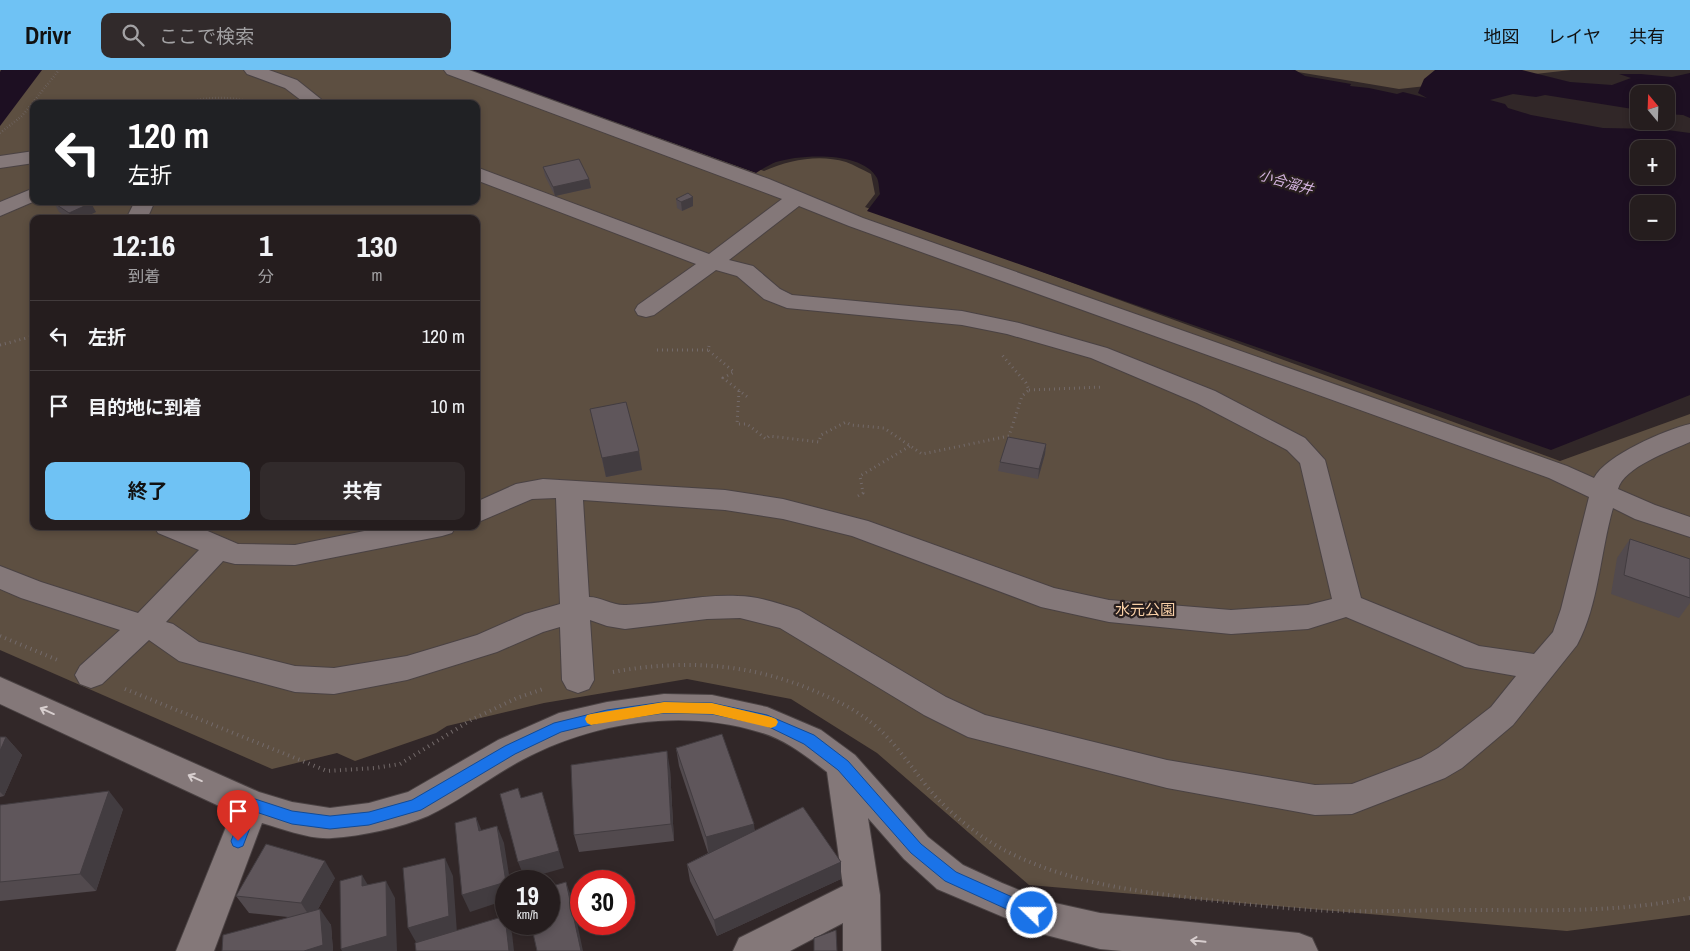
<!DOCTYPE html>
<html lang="ja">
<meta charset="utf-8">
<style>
:root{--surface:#251d1e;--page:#312a2b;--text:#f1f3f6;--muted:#a3a2a4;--line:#423b3c;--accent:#6fc2f4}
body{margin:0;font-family:"Archivo Narrow","Noto Sans JP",sans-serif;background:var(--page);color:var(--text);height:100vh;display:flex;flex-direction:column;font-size:19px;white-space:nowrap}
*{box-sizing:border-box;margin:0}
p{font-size:16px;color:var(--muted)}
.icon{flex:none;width:28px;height:28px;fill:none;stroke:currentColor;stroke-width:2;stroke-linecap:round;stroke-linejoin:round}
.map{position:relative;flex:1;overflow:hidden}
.details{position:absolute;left:30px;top:145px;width:450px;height:315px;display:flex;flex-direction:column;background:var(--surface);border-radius:10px;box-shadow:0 2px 8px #0003,0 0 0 1px var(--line)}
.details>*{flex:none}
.top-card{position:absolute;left:30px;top:30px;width:450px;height:105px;border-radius:10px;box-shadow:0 2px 8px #0003,0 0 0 1px var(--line);background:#202124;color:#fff;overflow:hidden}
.needle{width:32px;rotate:341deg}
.controls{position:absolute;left:1630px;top:15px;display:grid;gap:10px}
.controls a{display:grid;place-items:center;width:45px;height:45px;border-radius:10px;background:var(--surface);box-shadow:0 2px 8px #0003,0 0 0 1px var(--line);font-size:25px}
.speed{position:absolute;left:495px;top:800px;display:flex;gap:10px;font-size:25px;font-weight:700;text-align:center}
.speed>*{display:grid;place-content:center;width:65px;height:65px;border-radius:50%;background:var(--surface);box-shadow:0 2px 8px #0003,0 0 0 1px var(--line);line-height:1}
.speed small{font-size:12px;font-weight:400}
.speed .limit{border:8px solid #d22;background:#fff;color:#111}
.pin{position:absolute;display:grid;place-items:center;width:42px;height:42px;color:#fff;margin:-51px -21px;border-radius:50% 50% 50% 0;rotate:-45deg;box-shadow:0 0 5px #0007}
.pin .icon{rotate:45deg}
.me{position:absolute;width:55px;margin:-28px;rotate:292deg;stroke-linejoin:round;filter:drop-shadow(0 0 4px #0008)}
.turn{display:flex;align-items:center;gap:18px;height:105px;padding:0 15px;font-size:22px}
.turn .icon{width:65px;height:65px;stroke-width:2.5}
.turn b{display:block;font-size:35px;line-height:42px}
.eta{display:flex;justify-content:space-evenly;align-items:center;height:85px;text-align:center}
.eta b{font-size:30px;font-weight:700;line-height:35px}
.primary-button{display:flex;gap:10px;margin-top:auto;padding:10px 15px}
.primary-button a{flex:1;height:58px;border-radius:10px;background:var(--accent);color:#111;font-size:20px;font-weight:700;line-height:58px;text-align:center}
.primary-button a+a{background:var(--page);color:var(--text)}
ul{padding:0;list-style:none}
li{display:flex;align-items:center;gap:15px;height:70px;padding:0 15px;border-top:1px solid var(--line)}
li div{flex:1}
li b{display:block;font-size:19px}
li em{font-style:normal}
header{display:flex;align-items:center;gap:30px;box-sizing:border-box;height:70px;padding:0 25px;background:var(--accent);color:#111}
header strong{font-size:24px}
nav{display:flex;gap:28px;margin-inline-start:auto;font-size:18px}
.search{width:350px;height:45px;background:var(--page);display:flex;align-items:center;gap:12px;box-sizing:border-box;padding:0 18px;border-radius:10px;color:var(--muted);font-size:19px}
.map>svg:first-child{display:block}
</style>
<header>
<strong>Drivr</strong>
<div class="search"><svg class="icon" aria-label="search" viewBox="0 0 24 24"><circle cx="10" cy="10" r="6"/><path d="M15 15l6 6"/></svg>ここで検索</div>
<nav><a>地図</a><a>レイヤ</a><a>共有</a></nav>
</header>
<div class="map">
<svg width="1690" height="881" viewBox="0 0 1690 881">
<rect width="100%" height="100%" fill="#312728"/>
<path fill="#5d4f41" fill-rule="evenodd" d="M0,0H485L764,101C790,90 818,84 846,92C854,95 863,100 871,104L875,124L865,137L1560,391L1690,344V845L1567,861L1029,815L877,683L791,629L687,609L544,633L447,656L436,663L355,691L337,683L272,699L0,580ZM34,34H476V131H34ZM34,149H476V456H34Z
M1286,0H1571L1399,19Z"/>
<path fill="#1d0f22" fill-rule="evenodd" d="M1,0H42L0,56V2Z
M470,0H1295L1305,6L1351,14L1350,16L1369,18L1397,24L1403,22L1427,28L1418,23L1424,9L1435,0H1522L1570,12L1612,15L1631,8L1619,4H1641L1672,7L1690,3V48L1683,45L1666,44V24H1639V40L1545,25L1536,27L1513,24L1490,30L1505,34L1508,38L1531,45L1603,58L1660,59L1690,63V325L1551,380L867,141L880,124C879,119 879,112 877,108C863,81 801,84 776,92C769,95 762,99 756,103ZM1639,79H1666V106H1639ZM1639,134H1666V161H1639Z"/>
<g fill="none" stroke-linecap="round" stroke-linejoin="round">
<g stroke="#4a4243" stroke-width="2">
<path id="street" d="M244,0H269L297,10L327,34H306L285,18L247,4Z
M444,0H469L769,109L863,148L1567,396L1594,408C1606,385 1665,360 1690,354V372C1670,381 1624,397 1618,419L1655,435L1690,447V467L1635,449L1613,438C1600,483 1599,534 1577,575L1513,655L1462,698L1445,708L1352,744L1315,745L1167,718L968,667L924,645L780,558L740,548L707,549L625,559L607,556L590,550L594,610L589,619L578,623L567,619L562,610L560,557L543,562L497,582L407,610L334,624L295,622L190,594L179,591L149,570L102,614L91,618L80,614L75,605L80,596L120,560L21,528L0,519V496L41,512L138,543L199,480L158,463L154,456H196L238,474L295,475L389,456H456L452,463L442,466L295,495L235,494L223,491L166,552L173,554L199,572L295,596L334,598L407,586L477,565L525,544L560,534L556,428L532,429L476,453V432L516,414L543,409L725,420L783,429L868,451L1054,518L1109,530L1231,540L1308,535L1332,529L1300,393L1287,380L1197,333L1091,288L1007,264L962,255L787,238L764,229L737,206L716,200L654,245L646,247L638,245L635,240L638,235L696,194L476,110V97L709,184L782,129L447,4ZM799,136L849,156L1549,408L1589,427L1561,539L1553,562L1534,584L1479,576L1361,528L1325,390L1305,368L1215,321L1107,278L1019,253L962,241L792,225L780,219L753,196L729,190ZM583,430L725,440L783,449L852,466L1041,537L1109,552L1231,564L1308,559L1346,547L1465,597L1516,606L1491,637L1438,678L1421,688L1352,714L1315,715L1167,690L985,645L946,627L799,540C780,534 758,526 738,526C701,524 664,534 626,535C613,536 601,527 589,527Z
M34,81V93L0,98V86Z
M34,118L35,131L0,146V132Z
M135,131H155L147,149H126Z
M0,607L259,722L292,732L330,738L369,733L408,722L498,670L559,643L607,632L664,624L712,625L767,637L821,660L855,685L928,767L963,795L1002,813L1046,831L1100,843L1299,863L1312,868L1318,881H1122L1100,879L1046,865L937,819L904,789L868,748L880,825L881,881H843V853L790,881H733L739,868L843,816L827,702C807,687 785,669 759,662C682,638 593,652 522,690C490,707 460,731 428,746C400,758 362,766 332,768C311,770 283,759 262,753L214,881H176L232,742L0,634Z"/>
</g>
<path stroke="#736a6a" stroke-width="2.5" stroke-dasharray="0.5 2.5" stroke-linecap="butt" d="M180,34C207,26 233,26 260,34
M0,63L22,46L59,0"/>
<path stroke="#736a6a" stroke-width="3" stroke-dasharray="1 4" stroke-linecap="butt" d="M0,275L34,266
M709,276L708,280L734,302L723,308L750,329
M657,280H708
M1029,320L1103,317
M739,321L737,354H747L766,369L769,366L819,372L821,365L846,352L851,355L884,358L922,384L1009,366L1022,326L1029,320L1026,313L1002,285
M858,426L863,423L860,406L910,376"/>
<path stroke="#736a6a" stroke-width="4" stroke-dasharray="1 4.5" stroke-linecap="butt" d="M0,566L60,591
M613,602C683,589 751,593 817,622C841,632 866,645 885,665C904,684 918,707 936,727C961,754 992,776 1025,790C1080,814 1141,822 1200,829C1244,834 1288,839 1332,841C1378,842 1425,840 1471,840C1545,840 1617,843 1690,828
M125,619L327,701L375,698L400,694L471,650L517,628L543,619"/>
<use href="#street" fill="#847879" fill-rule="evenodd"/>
</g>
<path fill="#524a4e" d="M543,97L589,109L591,118L555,126L545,106Z
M693,127V136L682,141L677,138L676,129Z
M54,133L96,142L81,149H69L59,142Z
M590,339L642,400L606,407Z
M1046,374L1045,384L1038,409L998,401L1000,392Z
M1630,469L1690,489V533L1679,548L1611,524L1617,488Z
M0,667H6L22,685L4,726L0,727Z
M676,678L755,760L841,809L717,866L690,811L687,794L708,783L679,696Z
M670,699L674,771L579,782L574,765Z
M0,735L123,739L96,821L0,831Z
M335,808L318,839L331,855L333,881H222L288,847L249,843L236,826Z"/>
<path fill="#423c40" d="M589,109L591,118L555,126L553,117Z
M693,127V136L682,141L681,132Z
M91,133L96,142L81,149H72L69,143Z
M1046,374L1045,384L1038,409L1039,399Z
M639,381L642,400L606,407L602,388Z
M6,667L22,685L4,726L0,722V681Z
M667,681L670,699L674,771L671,754Z
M109,721L123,739L96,821L80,804Z
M542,722L564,798L525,809L518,792Z
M476,747L483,764L479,761Z
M754,754L756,771L709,785L706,767Z
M497,756L504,773L510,811H506V830L470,842L462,825Z
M445,788L453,806L457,863L417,874L408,858Z
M325,791L335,808L312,850L301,833Z
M841,792V809L717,866L714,850Z
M362,805L372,822L362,816Z
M386,811L395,828L397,881H342L341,879Z
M566,812L572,829L583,881H581Z
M320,839L331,855L333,881H304Z
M505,846L506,850V854H508L512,863L514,881H509Z"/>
<path fill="#5f565b" stroke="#423c40" d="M92,32L99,34H89Z
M579,89L589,109L553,117L543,97Z
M688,123L693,127L681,132L676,129Z
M57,131H88L91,133L69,143L54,133Z
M626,332L639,381L602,388L590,339Z
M1008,367L1046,374L1039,399L1000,392Z
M1630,469L1690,489V528L1624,505Z
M722,664L754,754L706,767L676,678Z
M0,667H6L0,681Z
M667,681L671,754L574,765L571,695Z
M518,718L521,728L542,722L559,781L518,792L500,724Z
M109,721L80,804L0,812V735Z
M803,737L841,792L714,850L687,794Z
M476,747L479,761L497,756L506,812L462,825L455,753Z
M266,774L325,791L301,833L236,826Z
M445,788L449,846L408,858L403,798Z
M362,805V816L386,811L387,866L341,879L340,811Z
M566,812L581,881H537L531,854H549V817Z
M320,839L323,875L304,881H222L223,865Z
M505,846L509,881H416L415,873Z
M836,860L837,881H814V868Z"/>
<defs><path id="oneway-shaft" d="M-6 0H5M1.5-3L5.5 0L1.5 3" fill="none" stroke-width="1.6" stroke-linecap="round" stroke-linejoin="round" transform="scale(1.25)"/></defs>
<g stroke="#d7cece">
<use href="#oneway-shaft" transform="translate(47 641) rotate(-156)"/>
<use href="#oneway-shaft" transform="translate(195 708) rotate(-156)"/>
<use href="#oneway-shaft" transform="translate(1198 871) rotate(-174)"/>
</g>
<path fill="#1a73e8" stroke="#114b97" d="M664,632L712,633L767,645L814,665L848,691L921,774L956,802L1037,838L1039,843L1037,848L1032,850L1026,848L945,811L911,783L838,700L804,674L765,655L712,644L664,643L607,651L561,662L515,684L421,740L369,755L330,759L292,754L256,742L243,776L238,778L233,776L231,771L247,730L252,728L292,741L330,746L369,742L412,730L505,676L554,653L607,640Z"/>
<path fill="#f59e0b" d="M664,632L712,633L771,647L776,649L778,652L776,656L771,658L712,644L664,643L591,655L587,653L585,649L587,645L591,644Z"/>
<g text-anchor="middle" stroke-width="4.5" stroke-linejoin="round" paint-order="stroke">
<g font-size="14" font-style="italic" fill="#d5b4e0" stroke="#271e1e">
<text transform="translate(1286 112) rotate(16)" y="5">小合溜井</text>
</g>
<g font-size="15" fill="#f9d0a7" stroke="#271e1e">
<text x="1145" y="545">水元公園</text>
</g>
</g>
</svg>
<div class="controls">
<a><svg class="needle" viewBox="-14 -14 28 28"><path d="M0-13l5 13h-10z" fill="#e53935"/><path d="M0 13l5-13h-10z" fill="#a3a2a4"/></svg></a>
<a>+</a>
<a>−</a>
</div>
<div class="speed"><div>19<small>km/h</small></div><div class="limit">30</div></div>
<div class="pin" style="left:238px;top:771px;background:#d93025"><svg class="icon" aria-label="arrive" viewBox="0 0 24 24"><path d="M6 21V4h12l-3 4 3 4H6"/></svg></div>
<svg class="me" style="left:1032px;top:843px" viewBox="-20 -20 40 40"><circle r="17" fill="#1a73e8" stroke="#fff" stroke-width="3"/><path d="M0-11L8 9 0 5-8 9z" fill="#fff"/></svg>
<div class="top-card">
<div class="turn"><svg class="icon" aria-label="left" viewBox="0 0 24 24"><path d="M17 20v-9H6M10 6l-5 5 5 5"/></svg><div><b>120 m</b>左折</div></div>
</div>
<section class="details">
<div class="eta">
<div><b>12:16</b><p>到着</p></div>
<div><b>1</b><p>分</p></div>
<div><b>130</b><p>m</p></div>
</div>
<ul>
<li><svg class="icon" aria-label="left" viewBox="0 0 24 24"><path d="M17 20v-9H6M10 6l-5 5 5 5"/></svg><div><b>左折</b></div><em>120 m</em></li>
<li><svg class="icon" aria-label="arrive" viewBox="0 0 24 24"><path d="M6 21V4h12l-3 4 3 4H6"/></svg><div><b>目的地に到着</b></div><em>10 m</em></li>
</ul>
<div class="primary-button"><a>終了</a><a>共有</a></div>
</section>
</div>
